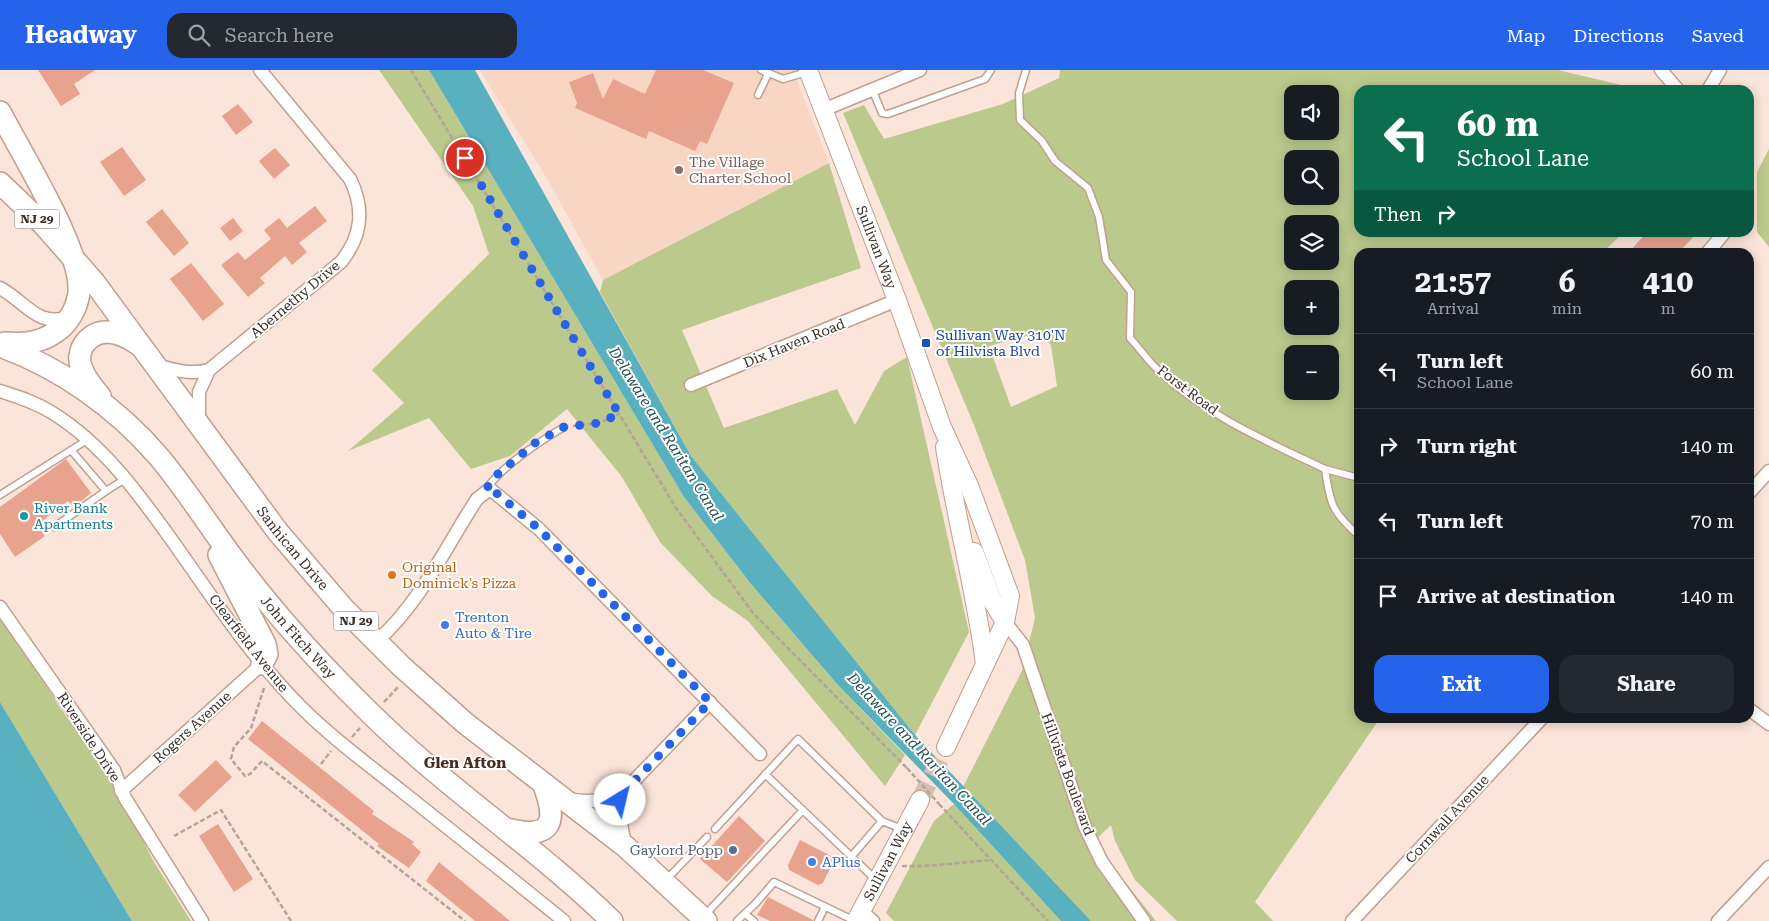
<!DOCTYPE html>
<meta charset="utf-8">
<style>
:root{--surface:#171b24;--page:#242831;--text:#f1f3f6;--muted:#9ea1a6;--line:#363941;--accent:#2563eb}
body{margin:0;font-family:"Roboto Serif",serif;background:var(--page);color:var(--text);height:100vh;display:flex;flex-direction:column;font-size:19px;white-space:nowrap}
*{box-sizing:border-box;margin:0}
p{font-size:16px;color:var(--muted)}
.icon{flex:none;width:28px;height:28px;fill:none;stroke:currentColor;stroke-width:2;stroke-linecap:round;stroke-linejoin:round}
.map{position:relative;flex:1;overflow:hidden}
.details{position:absolute;left:1354px;top:178px;width:400px;height:475px;display:flex;flex-direction:column;background:var(--surface);border-radius:15px;box-shadow:0 2px 12px #0003}
.details>*{flex:none}
.banner{position:absolute;left:1354px;top:15px;width:400px;height:152px;border-radius:15px;box-shadow:0 2px 12px #0003;background:#0b6e4f;color:#fff;overflow:hidden}
.tools{position:absolute;left:1284px;top:15px;display:grid;gap:10px}
.tools a{display:grid;place-items:center;width:55px;height:55px;border-radius:10px;background:var(--surface);box-shadow:0 2px 12px #0003;font-size:25px}
.pin{position:absolute;display:grid;place-items:center;width:42px;height:42px;color:#fff;margin:-21px;border:2px solid #fff;border-radius:50%;box-shadow:0 1px 5px #0007}
.me{position:absolute;width:55px;margin:-28px;rotate:36deg;stroke-linejoin:round;filter:drop-shadow(0 0 4px #0008)}
.turn{display:flex;align-items:center;gap:18px;height:105px;padding:0 20px;font-size:22px}
.turn .icon{width:65px;height:65px;stroke-width:2.5}
.turn b{display:block;font-size:35px;line-height:42px}
.then{display:flex;align-items:center;height:48px;padding:0 20px;background:#0003;gap:10px;font-size:19px}
.eta{display:flex;justify-content:space-evenly;align-items:center;height:85px;text-align:center}
.eta b{font-size:30px;font-weight:700;line-height:35px}
.primary-button{display:flex;gap:10px;margin-top:auto;padding:10px 20px}
.primary-button a{flex:1;height:58px;border-radius:15px;background:var(--accent);color:#fff;font-size:20px;font-weight:700;line-height:58px;text-align:center}
.primary-button a+a{background:var(--page);color:var(--text)}
ul{padding:0;list-style:none}
li{display:flex;align-items:center;gap:15px;height:75px;padding:0 20px;border-top:1px solid var(--line)}
li div{flex:1}
li b{display:block;font-size:19px}
li em{font-style:normal}
header{display:flex;align-items:center;gap:30px;box-sizing:border-box;height:70px;padding:0 25px;background:var(--accent);color:#fff}
header strong{font-size:24px}
nav{display:flex;gap:28px;margin-inline-start:auto;font-size:18px}
.search{width:350px;height:45px;background:var(--page);display:flex;align-items:center;gap:12px;box-sizing:border-box;padding:0 18px;border-radius:15px;color:var(--muted);font-size:19px}
.map>svg:first-child{display:block}
</style>
<header>
<strong>Headway</strong>
<div class="search"><svg class="icon" aria-label="search" viewBox="0 0 24 24"><circle cx="10" cy="10" r="6"/><path d="M15 15l6 6"/></svg>Search here</div>
<nav><a>Map</a><a>Directions</a><a>Saved</a></nav>
</header>
<div class="map">
<svg width="1769" height="851" viewBox="0 0 1769 851">
<rect width="100%" height="100%" fill="#fbe4d9"/>
<path fill="#f9d6c4" d="M480,0H793L829,93L603,210L546,107Z"/>
<path fill="#bbc98c" fill-rule="evenodd" d="M379,0H429L684,427L751,514L837,614L905,685L885,716L748,551L712,526L660,472L622,407L567,339L510,386L471,399L429,348L348,381L404,333L372,300L489,184L473,136Z
M1060,0H1558L1642,20H1359V162L1623,163L1603,182H1359V648H1380L1255,832L1273,851H1177L1135,810L1115,771L1111,755L1093,772L1156,851H1091L963,717L1022,601L1035,548L1025,490L974,355L843,43L864,35L884,69L1003,34L1059,8ZM1292,24H1330V61H1292ZM1292,89H1330V126H1292ZM1292,154H1330V191H1292ZM1292,219H1330V256H1292ZM1038,263L1051,275L1057,316L1011,337L989,276ZM1292,284H1330V321H1292Z
M1769,79V177L1757,162V102Z
M829,93L861,198L682,260L724,358L837,319L855,355L884,301L907,287L969,562L915,665L691,386L600,222L603,210Z
M0,544L61,639L110,706L154,792L191,851H132L0,632Z
M954,734L1061,851H894L886,843L934,751Z"/>
<path fill="#59b0bf" d="M429,0H475L691,386L915,665L1091,851H1061L954,734L837,614L751,514L684,427Z
M0,632L132,851H0Z"/>
<path fill="#e7a38e" d="M38,0H95L74,14L80,24L61,36Z
M656,0H703L734,13L707,74L700,71L695,81L649,61L646,69L575,38L577,33L569,12L593,3L603,29L613,9L645,24Z
M238,34L253,52L236,65L222,46Z
M122,77L146,110L124,126L100,92Z
M275,78L290,95L274,109L259,91Z
M315,136L327,151L299,173L307,182L292,195L285,186L260,208L265,213L248,227L221,195L238,182L245,190L271,169L264,160L279,148L287,158Z
M162,139L189,173L174,186L146,152Z
M233,148L243,161L230,171L220,158Z
M1647,162H1698L1679,182H1629Z
M191,193L224,234L203,251L170,209Z
M66,389L91,423L74,437L68,431L38,454L45,466L15,487L0,464V437Z
M262,651L374,741L372,744L414,772L412,774L421,782L409,798L377,776L379,774L248,669Z
M216,690L232,707L195,742L178,725Z
M739,746L765,771L727,812L700,789Z
M218,754L253,809L234,822L199,766Z
M800,770L835,788L823,813L818,815L789,800L788,795Z
M439,792L440,793L510,851H475L426,811Z
M768,827L813,850V851H770L757,845Z"/>
<g fill="none" stroke-linecap="round" stroke-linejoin="round">
<path stroke="#d5bfb5" stroke-width="18" stroke-dasharray="18 9" stroke-linecap="butt" d="M920,730L946,677"/>
<g stroke="#c29f8d" stroke-width="9">
<path id="service" d="M761,0L783,9L807,2
M1026,0L1019,23L1020,50L1042,71L1055,91L1088,118L1099,147L1106,190L1131,222L1130,268C1140,279 1149,292 1160,302C1207,346 1268,372 1325,399C1330,434 1332,442 1359,466
M872,19L882,43L888,44L985,9L991,0
M758,25L768,4
M1325,399L1359,408
M486,420C499,398 542,370 564,357
M106,421L125,409
M0,425L87,370
M54,457L106,421L71,380
M765,704L876,810
M882,751L902,759
M715,759L798,669L882,751L851,787
M667,809L707,767
M745,844L754,851
M705,845L803,740
M737,851L756,833L774,812L855,851
M818,851L825,837"/>
</g>
<g stroke="#c29f8d" stroke-width="15">
<path id="minor" d="M1661,0L1678,20
M1708,20L1720,0
M823,40L920,0
M1708,182L1725,162
M0,218C25,231 37,258 69,247
M156,295C174,300 190,305 209,300
M691,315L897,230
M0,321C18,327 35,332 51,342C107,376 146,434 183,486C220,539 256,592 301,637C333,669 369,695 404,723C457,765 511,808 564,851
M199,353V322L209,300L341,192C362,166 365,139 350,109L260,0
M1749,423L1769,401
M0,537L114,700L125,728L202,851
M1005,552L1023,575L1085,757L1102,792L1144,851
M376,572C421,532 445,478 477,429L490,419L539,459L760,684
M1749,639L1769,654
M626,719C616,738 621,757 626,777
M121,721L262,594
M568,729C588,733 609,732 626,719L710,632
M861,841L873,851
M1352,851L1542,648
M1718,851L1769,797"/>
</g>
<g stroke="#c29f8d" stroke-width="20">
<g id="secondary">
<path id="s1" d="M808,0L897,230L942,357L970,418L1010,526L1005,552L946,677"/>
<path d="M945,377C956,450 976,521 985,594"/>
<path d="M974,482L993,532L1005,552"/>
<path id="s2" d="M856,851L920,730"/>
</g>
</g>
<g stroke="#c29f8d" stroke-width="24">
<g id="trunk">
<path d="M0,42C21,83 83,181 79,223C77,236 71,248 62,257C45,272 27,275 5,273"/>
<path id="s3" d="M0,113L43,154L94,212L278,462L344,539L401,596L465,653L626,777L706,851"/>
<path id="s4" d="M0,276C61,298 117,338 159,387C190,424 215,466 245,504C283,553 325,599 370,643C446,718 536,777 612,851"/>
<path d="M100,326C92,317 82,304 80,292C79,286 81,278 85,273C100,254 122,263 138,274"/>
<path d="M219,485L265,574L267,584L262,594"/>
<path d="M506,759C551,770 559,754 543,713"/>
</g>
</g>
<path stroke="#b7a39a" stroke-width="2.5" stroke-dasharray="5 2.5" stroke-linecap="butt" d="M411,0L676,438L753,543L907,698
M573,356L599,353L619,344
M264,618L251,658L234,677L231,689L245,706L250,704L262,691L465,851
M384,632L399,616
M352,667L360,658
M321,694L331,681
M939,734L1048,851
M174,766L221,740L291,851
M902,796C932,797 962,792 992,790"/>
<use href="#service" stroke="#fff" stroke-width="6"/>
<use href="#minor" stroke="#fff" stroke-width="12"/>
<use href="#secondary" stroke="#fff" stroke-width="18"/>
<use href="#trunk" stroke="#fff" stroke-width="21"/>
<path stroke="#b7a39a" stroke-width="2.5" stroke-dasharray="5 2.5" stroke-linecap="butt" d="M907,698L939,734"/>
</g>
<g fill="none" stroke-linecap="round" stroke-linejoin="round">
<path stroke="#2563eb" stroke-width="9" stroke-dasharray="0 16.2" d="M465,88L619,344L599,353L564,357L535,373L492,409L486,420L494,421L539,459L710,632L626,720L620,730"/>
</g>
<circle fill="#8d6e63" stroke="#fff" stroke-width="2" cx="679" cy="100" r="5"/>
<rect fill="#1a4fb4" stroke="#fff" stroke-width="2" x="921" y="268" width="10" height="10" rx="2.5"/>
<circle fill="#0f9aa8" stroke="#fff" stroke-width="2" cx="24" cy="446" r="5"/>
<circle fill="#e8710a" stroke="#fff" stroke-width="2" cx="392" cy="505" r="5"/>
<g fill="#3f7fe0" stroke="#fff" stroke-width="2">
<circle cx="445" cy="555" r="5"/>
<circle cx="812" cy="792" r="5"/>
</g>
<circle fill="#5c6f8a" stroke="#fff" stroke-width="2" cx="733" cy="780" r="5"/>
<g text-anchor="middle" stroke-width="4" stroke-linejoin="round" paint-order="stroke">
<g fill="#fff" stroke="#766c67" stroke-width="1">
<rect x="14.5" y="139.5" width="45" height="19" rx="4"/>
<rect x="333.5" y="541.5" width="45" height="19" rx="4"/>
</g>
<g font-size="12" font-weight="bold" fill="#3b2d26">
<text x="37" y="153">NJ 29</text>
<text x="356" y="555">NJ 29</text>
</g>
<g font-size="14" fill="#785e54" stroke="#fff" text-anchor="start">
<text x="689" y="97">The Village<tspan x="689" dy="16">Charter School</tspan></text>
</g>
<g font-size="14" fill="#3b2d26" stroke="#fff">
<text dy="5" stroke="none"><textPath href="#s1" startOffset="190">Sullivan Way</textPath></text>
<text transform="translate(295 229) rotate(-40)" y="5">Abernethy Drive</text>
<text transform="translate(794 273) rotate(-22)" y="5">Dix Haven Road</text>
<text transform="translate(1188 320) rotate(37)" y="5">Forst Road</text>
<text dy="5" stroke="none"><textPath href="#s3" startOffset="469">Sanhican Drive</textPath></text>
<text dy="5" stroke="none"><textPath href="#s4" startOffset="424">John Fitch Way</textPath></text>
<text transform="translate(249 573) rotate(52)" y="5">Clearfield Avenue</text>
<text transform="translate(192 657) rotate(-42)" y="5">Rogers Avenue</text>
<text transform="translate(89 667) rotate(57)" y="5">Riverside Drive</text>
<text transform="translate(1068 704) rotate(70)" y="5">Hillvista Boulevard</text>
<text transform="translate(1447 749) rotate(-47)" y="5">Cornwall Avenue</text>
<text dy="5" stroke="none"><textPath href="#s2" startOffset="68">Sullivan Way</textPath></text>
</g>
<g font-size="14" fill="#164399" stroke="#fff" text-anchor="start">
<text x="936" y="270">Sullivan Way 310'N<tspan x="936" dy="16">of Hilvista Blvd</tspan></text>
</g>
<g font-size="14" fill="#0d838f" stroke="#fff" text-anchor="start">
<text x="34" y="443">River Bank<tspan x="34" dy="16">Apartments</tspan></text>
</g>
<g font-size="14" fill="#c56008" stroke="#fff" text-anchor="start">
<text x="402" y="502">Original<tspan x="402" dy="16">Dominick's Pizza</tspan></text>
</g>
<g font-size="14" fill="#366cbe" stroke="#fff" text-anchor="start">
<text x="455" y="552">Trenton<tspan x="455" dy="16">Auto &amp; Tire</tspan></text>
<text x="822" y="797">APlus</text>
</g>
<g font-size="14" fill="#4e5e75" stroke="#fff" text-anchor="end">
<text x="723" y="785">Gaylord Popp</text>
</g>
<g font-size="15" font-style="italic" fill="#244d54" stroke="#fff">
<text transform="translate(666 364) rotate(58)" y="5">Delaware and Raritan Canal</text>
<text transform="translate(919 679) rotate(47)" y="5">Delaware and Raritan Canal</text>
</g>
<g font-size="15" font-weight="bold" fill="#472c1d" stroke="#fff">
<text x="465" y="698">Glen Afton</text>
</g>
</g>
</svg>
<div class="tools">
<a><svg class="icon" aria-label="sound" viewBox="0 0 24 24"><path d="M4 9h4l5-4v14l-5-4H4zM17 9q2 3 0 6"/></svg></a>
<a><svg class="icon" aria-label="search" viewBox="0 0 24 24"><circle cx="10" cy="10" r="6"/><path d="M15 15l6 6"/></svg></a>
<a><svg class="icon" aria-label="layers" viewBox="0 0 24 24"><path d="M12 4l9 5-9 5-9-5zM3 14l9 5 9-5"/></svg></a>
<a>+</a>
<a>−</a>
</div>
<div class="pin" style="left:465px;top:88px;background:#d93025"><svg class="icon" aria-label="arrive" viewBox="0 0 24 24"><path d="M6 21V4h12l-3 4 3 4H6"/></svg></div>
<svg class="me" style="left:620px;top:730px" viewBox="-20 -20 40 40"><circle r="19" fill="#fff"/><path d="M0-13L10 11 0 6-10 11z" fill="#2563eb"/></svg>
<div class="banner">
<div class="turn"><svg class="icon" aria-label="left" viewBox="0 0 24 24"><path d="M17 20v-9H6M10 6l-5 5 5 5"/></svg><div><b>60 m</b>School Lane</div></div>
<div class="then">Then<svg class="icon" aria-label="right" viewBox="0 0 24 24"><path d="M7 20v-9h11M14 6l5 5-5 5"/></svg></div>
</div>
<section class="details">
<div class="eta">
<div><b>21:57</b><p>Arrival</p></div>
<div><b>6</b><p>min</p></div>
<div><b>410</b><p>m</p></div>
</div>
<ul>
<li><svg class="icon" aria-label="left" viewBox="0 0 24 24"><path d="M17 20v-9H6M10 6l-5 5 5 5"/></svg><div><b>Turn left</b><p>School Lane</p></div><em>60 m</em></li>
<li><svg class="icon" aria-label="right" viewBox="0 0 24 24"><path d="M7 20v-9h11M14 6l5 5-5 5"/></svg><div><b>Turn right</b></div><em>140 m</em></li>
<li><svg class="icon" aria-label="left" viewBox="0 0 24 24"><path d="M17 20v-9H6M10 6l-5 5 5 5"/></svg><div><b>Turn left</b></div><em>70 m</em></li>
<li><svg class="icon" aria-label="arrive" viewBox="0 0 24 24"><path d="M6 21V4h12l-3 4 3 4H6"/></svg><div><b>Arrive at destination</b></div><em>140 m</em></li>
</ul>
<div class="primary-button"><a>Exit</a><a>Share</a></div>
</section>
</div>
